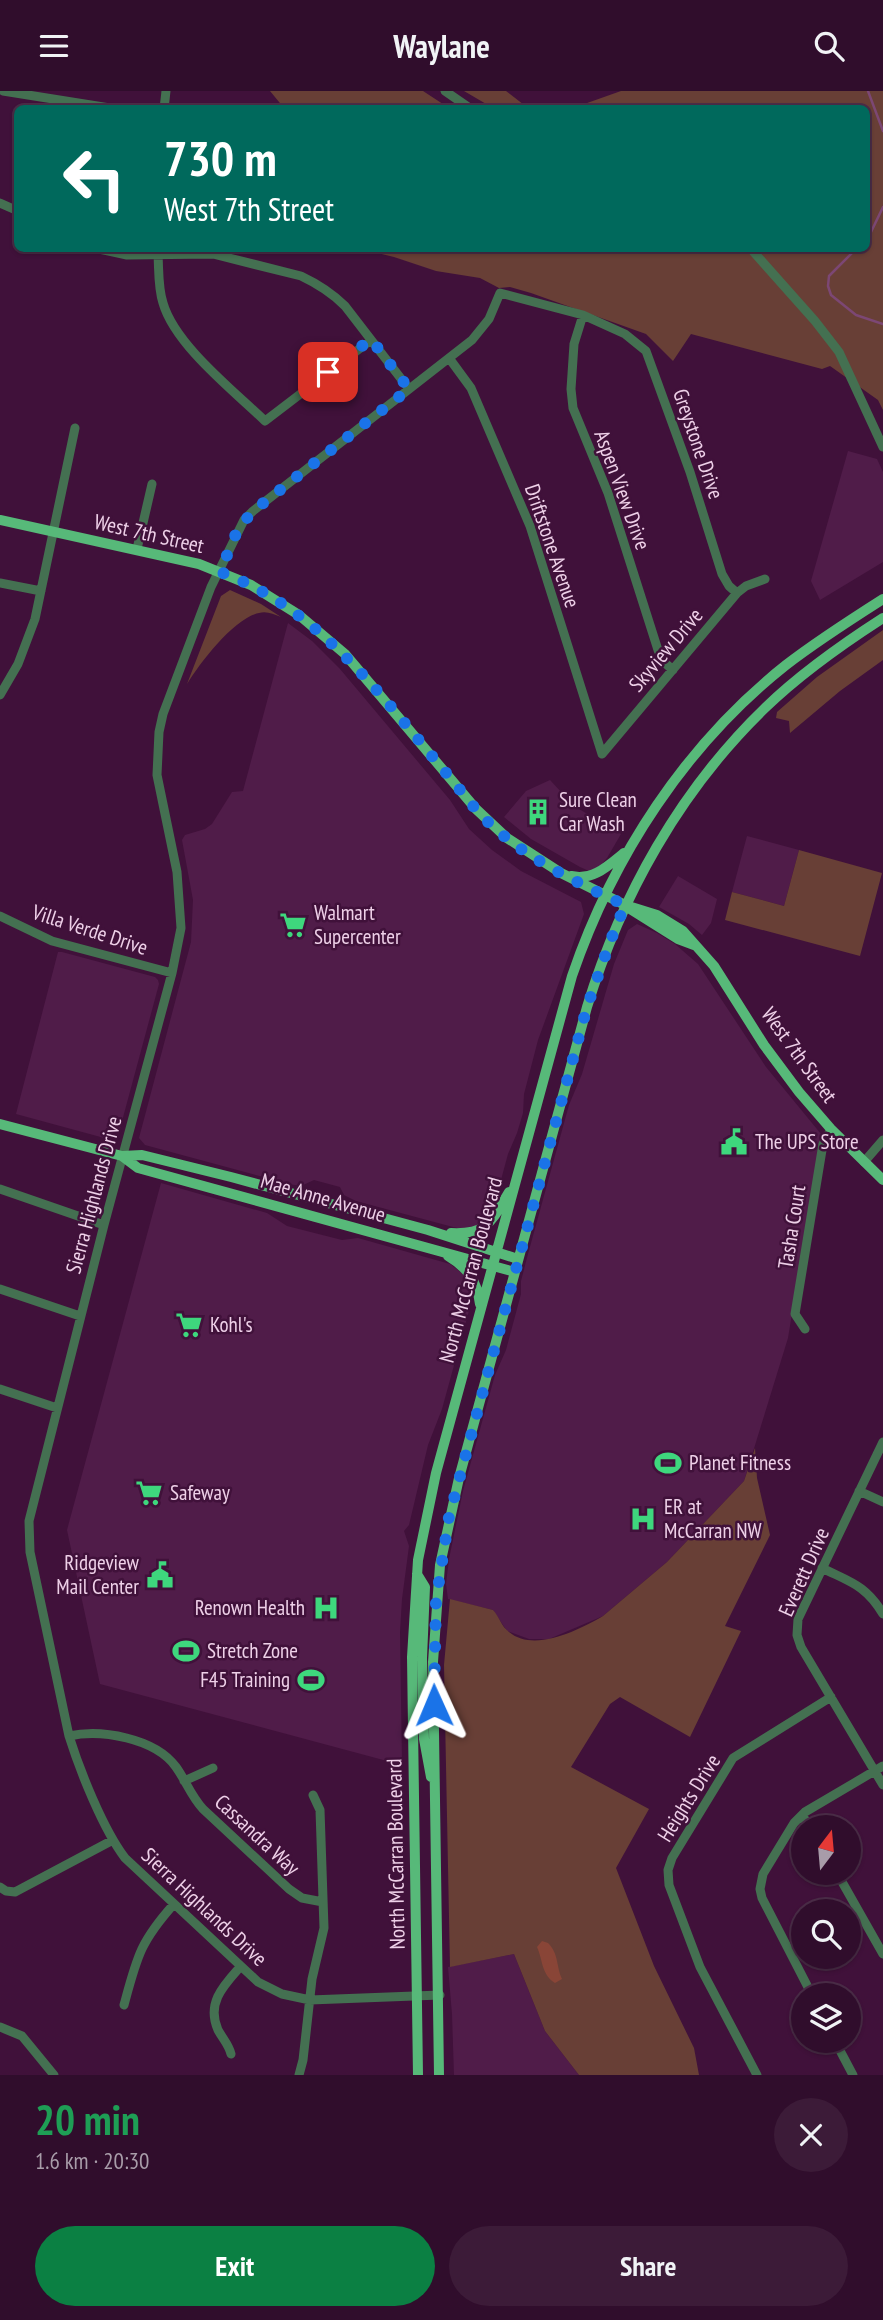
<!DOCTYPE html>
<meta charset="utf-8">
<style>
:root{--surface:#300d2c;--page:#3c1b38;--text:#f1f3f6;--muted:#a89ca9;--line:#4b2d48;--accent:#0b8043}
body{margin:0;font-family:"PT Sans Narrow",sans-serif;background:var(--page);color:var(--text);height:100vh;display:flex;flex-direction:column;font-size:26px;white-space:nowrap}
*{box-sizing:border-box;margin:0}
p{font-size:23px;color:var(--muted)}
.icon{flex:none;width:38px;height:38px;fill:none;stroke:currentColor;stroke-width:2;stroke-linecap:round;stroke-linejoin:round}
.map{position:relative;height:1984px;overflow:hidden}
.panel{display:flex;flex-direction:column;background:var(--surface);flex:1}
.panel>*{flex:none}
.guide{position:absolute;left:14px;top:14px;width:856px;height:147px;border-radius:10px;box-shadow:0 2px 5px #0004,0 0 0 2px var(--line);background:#00695c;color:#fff;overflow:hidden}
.needle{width:46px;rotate:16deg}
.buttons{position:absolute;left:791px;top:1724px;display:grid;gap:14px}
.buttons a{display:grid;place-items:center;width:70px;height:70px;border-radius:50%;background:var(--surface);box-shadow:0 2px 5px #0004,0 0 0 2px var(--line);font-size:35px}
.pin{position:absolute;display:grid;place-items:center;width:60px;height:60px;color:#fff;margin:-30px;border-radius:14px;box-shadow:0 4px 10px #0006}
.me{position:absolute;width:77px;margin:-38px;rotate:359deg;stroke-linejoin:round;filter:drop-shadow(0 0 5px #0008)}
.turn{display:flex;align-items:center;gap:24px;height:147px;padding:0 35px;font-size:32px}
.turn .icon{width:91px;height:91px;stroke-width:2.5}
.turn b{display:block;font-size:49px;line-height:60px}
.round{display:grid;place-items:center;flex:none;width:74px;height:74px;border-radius:37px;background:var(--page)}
.head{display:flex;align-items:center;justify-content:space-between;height:119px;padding:0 35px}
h1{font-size:42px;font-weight:700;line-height:52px;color:#1e9e55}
.primary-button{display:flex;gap:14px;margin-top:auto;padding:14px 35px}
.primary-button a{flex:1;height:80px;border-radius:42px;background:var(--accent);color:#fff;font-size:28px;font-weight:700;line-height:80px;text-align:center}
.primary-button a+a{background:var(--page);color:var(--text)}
header{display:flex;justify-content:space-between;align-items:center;height:91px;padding:0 35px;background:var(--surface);font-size:32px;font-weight:700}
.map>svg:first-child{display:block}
</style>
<header><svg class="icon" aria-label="menu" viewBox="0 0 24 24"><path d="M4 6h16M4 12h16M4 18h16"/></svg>Waylane<svg class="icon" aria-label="search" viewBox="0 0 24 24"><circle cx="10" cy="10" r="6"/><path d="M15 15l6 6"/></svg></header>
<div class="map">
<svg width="883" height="1984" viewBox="0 0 883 1984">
<rect width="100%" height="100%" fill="#40113a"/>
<path fill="#501c49" d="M848,360L877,368L883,381V471L820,509L811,490Z
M288,532L312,550L340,578L450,709L469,738L492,759L521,780L581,811L584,823L538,949L524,1003L523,1022L517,1042L508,1063L492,1122L481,1134L462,1138L453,1136L356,1110L344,1104L340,1096L314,1089L301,1095L289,1093L145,1054L139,1047L191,851L193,809L182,749L185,744L205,738L212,733L232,701L243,700Z
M550,689L574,715L621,743L607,767L599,776L589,780L580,776L531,748L504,726L526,700Z
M747,745L799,759L784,815L732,801Z
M678,785L717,808L711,832L702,844L689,833L659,816Z
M637,833L657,842L675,853L698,873L766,976L821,1043L788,1247L744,1390L667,1471L603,1525L549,1548H529L507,1540L493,1519L448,1508L446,1493L449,1468L463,1400L495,1284L506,1259L521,1203V1190L528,1163L569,1014L582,983L614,873L628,839Z
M58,861H62L155,886L158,889L159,893L118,1045L114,1048H108L16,1023Z
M161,1092L267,1122L287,1135L342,1149L358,1147L450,1173L468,1187L473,1200L470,1216L442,1318L428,1354L409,1434L404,1440L409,1455L402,1508L400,1541L402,1674L100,1593L67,1439Z
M514,1863L545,1940L579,1984H454L452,1923L448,1876Z"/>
<path fill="#683f36" d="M270,0H423L449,17H284Z
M464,0H506L528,17H493Z
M621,0H883V319L878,309L830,275L822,278L691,243L673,270L646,243L531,202L510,196L499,197L480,187L436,180L394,166L361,158H866V18L573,17Z
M230,499L261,513L281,526C273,523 267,520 259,522C234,527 200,572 187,593L221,505Z
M883,539V569L840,600L790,642L789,630L776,627L777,621L817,586Z
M799,759L882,782L860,865L725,829L732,801L784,815Z
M755,1357L757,1387L770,1444L725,1535L741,1540L690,1646L620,1606L610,1613L571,1676L649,1718L616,1777L654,1875L694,1957L699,1984H579L545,1940L514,1863L450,1876L444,1574L450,1508L493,1519C499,1525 501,1535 509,1541C534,1562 579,1539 603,1525L667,1471L744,1390Z"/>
<path fill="#894537" d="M542,1850L548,1852C559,1863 556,1875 562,1888L555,1892C541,1883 543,1869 537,1856Z"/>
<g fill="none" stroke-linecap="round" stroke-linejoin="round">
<path stroke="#7c4774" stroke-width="2.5" d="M868,0L883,40
M866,147L871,141L883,116
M856,158L829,185L828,195L831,204L856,224L883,233"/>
<path stroke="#447051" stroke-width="9" d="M3,0L116,18
M445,0L471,18
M164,18L166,0
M0,112L18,120
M99,158L127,164L213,163L301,185C318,193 332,202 345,215L409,298
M751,158L815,230L839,261L883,356
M158,164C159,180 158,197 163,212C175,254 234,300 265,330L371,249
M583,224L574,253L571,298L573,317L608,402L658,559L665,572L673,579
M449,267L471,297L530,435L602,663
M137,458L152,393
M0,492L41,500
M0,604L18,573L35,528L75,337
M602,663L737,502L746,495L765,488
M0,825L52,850L172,882
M864,1071L883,1049
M0,1098L104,1134
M0,1198L80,1225
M805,1238L795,1223L823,1053L831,1038
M0,1298L57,1317
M883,1351L798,1528L797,1544L801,1556L883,1694
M859,1400L883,1411
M822,1477C850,1491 866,1494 883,1523
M69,1645C101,1638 155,1647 176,1676C186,1690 191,1705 203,1718L289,1798L302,1807L323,1811
M184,1690L213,1677
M802,1724L810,1736
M837,1782L883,1863
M0,1796L6,1800L15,1801L113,1749
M440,1904L310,1909L282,1903L258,1891L125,1767C103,1738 80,1680 69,1645L30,1461L29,1430L104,1134L172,882L181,837L177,781L157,684L159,641L163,623L211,496L244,429L253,420L472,249L489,228L500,202L583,224L625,243L646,260L690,381L722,483L729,495L737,502
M812,1904L762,1807L760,1798L763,1783L794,1732L805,1721L883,1675
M124,1914C137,1866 140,1851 174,1813
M0,1936L22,1945L54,1984
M835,1950L853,1984
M231,1963C229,1954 223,1948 218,1939C206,1912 224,1894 240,1876
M299,1984L303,1969L312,1888L324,1837L320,1719L313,1704
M757,1984L700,1876L669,1794L668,1779L672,1767L733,1667L831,1606"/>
<path stroke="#57b979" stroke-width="10" d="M0,429L199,473L251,494L299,524L345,563L476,718L507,747L561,782L625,814L657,824L683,840L714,875L764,954L799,1001L831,1038L883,1089
M571,785C593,790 608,775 624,762
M627,816L678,848L694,854
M0,1033L122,1065L142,1064L231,1086L428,1139L518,1168
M122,1065L138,1077L515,1181
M451,1142C488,1144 492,1129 509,1101
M448,1165C468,1177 477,1190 480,1213
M417,1483L425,1496L422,1567L424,1648L431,1686
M418,1984L412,1566L418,1469L436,1382L572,885C613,765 686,653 786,574C817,550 850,529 883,508
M439,1984L433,1571L440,1474L459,1387L587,916C621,805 680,699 765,617C800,583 841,554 883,527"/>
</g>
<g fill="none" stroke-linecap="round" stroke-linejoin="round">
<path stroke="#1a73e8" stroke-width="12" stroke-dasharray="0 21.6" d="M328,281L371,248L409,298L253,420L238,438L220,481C320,518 381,605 447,683C460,698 471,714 485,728C524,767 576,791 625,814L610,851L587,916L449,1426L436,1510L434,1614"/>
</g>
<defs>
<g id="building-bare" transform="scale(2.1)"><path d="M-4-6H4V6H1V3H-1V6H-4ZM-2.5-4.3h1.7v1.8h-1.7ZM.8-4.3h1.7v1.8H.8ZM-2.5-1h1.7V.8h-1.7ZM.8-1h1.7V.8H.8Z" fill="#3ed77d" stroke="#40113a" stroke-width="2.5" paint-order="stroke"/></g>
<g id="supermarket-bare" transform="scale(2.1)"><path d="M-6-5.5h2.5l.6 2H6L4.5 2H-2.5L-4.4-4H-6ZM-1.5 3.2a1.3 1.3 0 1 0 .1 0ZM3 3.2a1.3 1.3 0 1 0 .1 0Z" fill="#3ed77d" stroke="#40113a" stroke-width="2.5" paint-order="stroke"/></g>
<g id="civic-bare" transform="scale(2.1)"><path d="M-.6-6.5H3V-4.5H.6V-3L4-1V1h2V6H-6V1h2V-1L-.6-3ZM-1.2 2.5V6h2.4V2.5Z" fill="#3ed77d" stroke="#40113a" stroke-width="2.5" paint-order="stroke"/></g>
<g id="stadium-bare" transform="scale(2.1)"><path d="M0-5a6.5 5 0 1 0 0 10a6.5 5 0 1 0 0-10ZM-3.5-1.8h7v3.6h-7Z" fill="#3ed77d" stroke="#40113a" stroke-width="2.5" paint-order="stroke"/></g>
<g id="hospital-bare" transform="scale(2.1)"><path d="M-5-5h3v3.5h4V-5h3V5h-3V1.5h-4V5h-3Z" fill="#3ed77d" stroke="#40113a" stroke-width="2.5" paint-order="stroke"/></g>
</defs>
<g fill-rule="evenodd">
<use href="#building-bare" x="538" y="721"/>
<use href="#supermarket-bare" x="293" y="834"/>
<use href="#civic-bare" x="734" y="1051"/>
<use href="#supermarket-bare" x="189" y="1234"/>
<use href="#stadium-bare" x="668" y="1372"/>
<use href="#supermarket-bare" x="149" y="1402"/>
<use href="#hospital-bare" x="643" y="1428"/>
<use href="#civic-bare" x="160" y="1484"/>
<use href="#hospital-bare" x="326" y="1517"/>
<use href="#stadium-bare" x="186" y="1560"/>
<use href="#stadium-bare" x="311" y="1589"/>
</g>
<g text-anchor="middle" stroke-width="5" stroke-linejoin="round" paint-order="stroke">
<g font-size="21" fill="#eed0e8" stroke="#40113a">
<text transform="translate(698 353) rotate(71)" y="7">Greystone Drive</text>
<text transform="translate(622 399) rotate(70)" y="7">Aspen View Drive</text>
<text transform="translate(149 443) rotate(13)" y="7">West 7th Street</text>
<text transform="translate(552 455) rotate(71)" y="7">Driftstone Avenue</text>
<text transform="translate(666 559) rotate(-50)" y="7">Skyview Drive</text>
<text transform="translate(90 839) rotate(18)" y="7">Villa Verde Drive</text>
<text transform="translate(799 964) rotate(54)" y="7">West 7th Street</text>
<text transform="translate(94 1104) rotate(-75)" y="7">Sierra Highlands Drive</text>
<text transform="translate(323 1107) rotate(16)" y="7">Mae Anne Avenue</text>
<text transform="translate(792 1136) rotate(-81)" y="7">Tasha Court</text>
<text transform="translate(471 1179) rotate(-75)" y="7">North McCarran Boulevard</text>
<text transform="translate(804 1481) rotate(-66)" y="7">Everett Drive</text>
<text transform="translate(689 1707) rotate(-58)" y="7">Heights Drive</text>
<text transform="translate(257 1744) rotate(43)" y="7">Cassandra Way</text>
<text transform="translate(396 1763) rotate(-91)" y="7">North McCarran Boulevard</text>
<text transform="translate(204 1816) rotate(43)" y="7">Sierra Highlands Drive</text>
</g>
<g font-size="21" fill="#eed0e8" stroke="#40113a" text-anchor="start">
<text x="559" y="716">Sure Clean<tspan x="559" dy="24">Car Wash</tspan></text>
<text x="314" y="829">Walmart<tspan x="314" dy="24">Supercenter</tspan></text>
<text x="755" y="1058">The UPS Store</text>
<text x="210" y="1241">Kohl's</text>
<text x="689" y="1379">Planet Fitness</text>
<text x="170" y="1409">Safeway</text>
<text x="664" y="1423">ER at<tspan x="664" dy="24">McCarran NW</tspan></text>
<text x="139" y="1479" text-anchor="end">Ridgeview<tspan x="139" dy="24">Mail Center</tspan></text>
<text x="305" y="1524" text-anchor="end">Renown Health</text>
<text x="207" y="1567">Stretch Zone</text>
<text x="290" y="1596" text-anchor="end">F45 Training</text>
</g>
</g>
</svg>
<div class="buttons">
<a><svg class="needle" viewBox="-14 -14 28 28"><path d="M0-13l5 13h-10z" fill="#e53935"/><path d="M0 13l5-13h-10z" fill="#a89ca9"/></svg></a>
<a><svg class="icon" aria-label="search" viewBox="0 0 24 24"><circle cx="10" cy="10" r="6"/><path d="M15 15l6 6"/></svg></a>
<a><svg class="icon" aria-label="layers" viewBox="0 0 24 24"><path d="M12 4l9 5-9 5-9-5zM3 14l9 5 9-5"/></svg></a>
</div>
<div class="pin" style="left:328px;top:281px;background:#d93025"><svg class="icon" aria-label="arrive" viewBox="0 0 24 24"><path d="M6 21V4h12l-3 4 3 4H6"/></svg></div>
<svg class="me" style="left:434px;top:1614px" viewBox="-20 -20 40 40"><path d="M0-17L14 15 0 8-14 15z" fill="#1a73e8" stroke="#fff" stroke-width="4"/></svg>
<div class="guide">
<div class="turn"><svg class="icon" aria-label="left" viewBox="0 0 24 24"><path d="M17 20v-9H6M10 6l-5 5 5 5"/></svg><div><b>730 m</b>West 7th Street</div></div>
</div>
</div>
<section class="panel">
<div class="head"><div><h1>20 min</h1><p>1.6 km · 20:30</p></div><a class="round"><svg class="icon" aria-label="close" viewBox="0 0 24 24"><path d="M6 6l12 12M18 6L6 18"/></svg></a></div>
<div class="primary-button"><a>Exit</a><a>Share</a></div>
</section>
